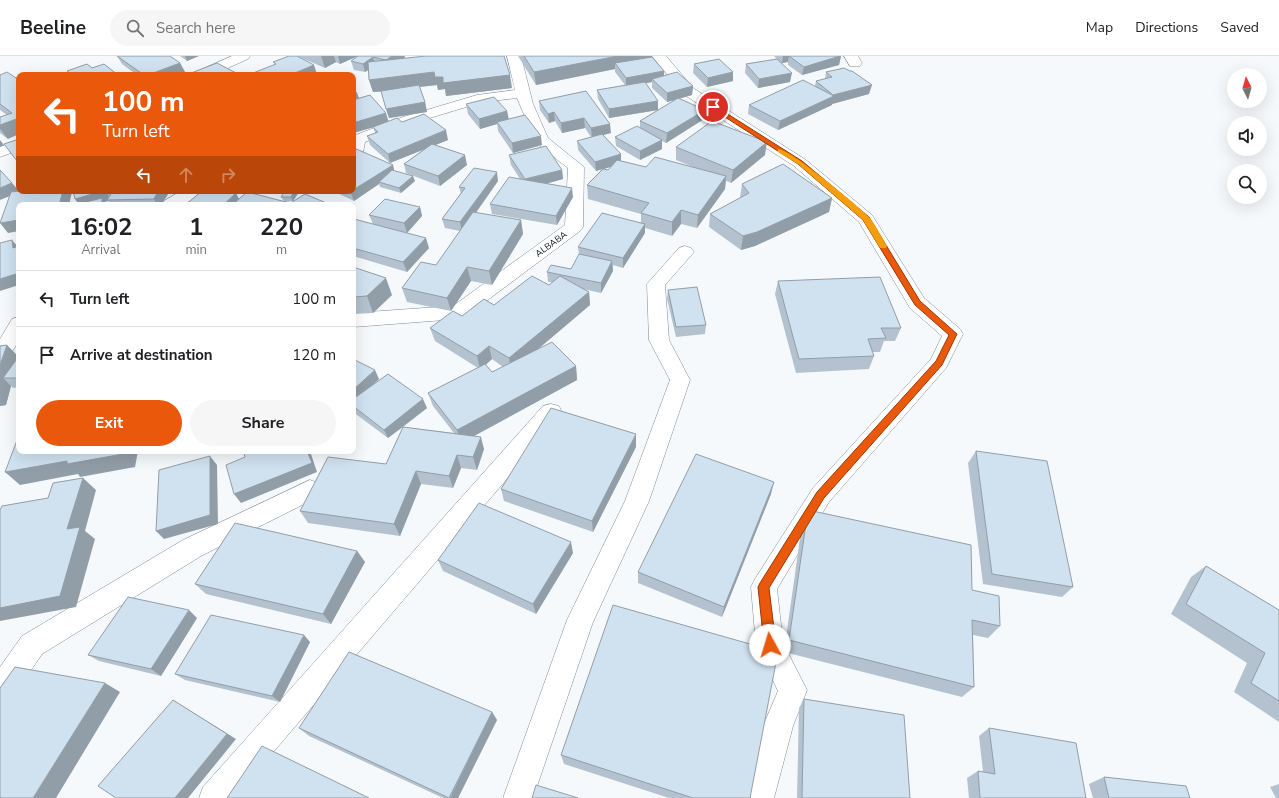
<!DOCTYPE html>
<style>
:root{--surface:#fff;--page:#f6f6f6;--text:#202124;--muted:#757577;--line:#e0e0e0;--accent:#ea580c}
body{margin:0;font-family:"Nunito Sans",sans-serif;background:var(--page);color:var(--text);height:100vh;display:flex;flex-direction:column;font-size:15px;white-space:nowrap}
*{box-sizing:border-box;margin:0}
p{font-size:13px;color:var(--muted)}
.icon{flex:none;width:22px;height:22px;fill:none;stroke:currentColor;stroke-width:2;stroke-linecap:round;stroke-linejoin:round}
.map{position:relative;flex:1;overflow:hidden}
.sheet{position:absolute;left:16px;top:146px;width:340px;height:252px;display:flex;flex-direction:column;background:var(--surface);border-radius:8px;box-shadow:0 4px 16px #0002}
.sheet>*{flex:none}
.banner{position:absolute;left:16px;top:16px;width:340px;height:122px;border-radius:8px;box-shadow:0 4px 16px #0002;background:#ea580c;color:#fff;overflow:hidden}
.needle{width:26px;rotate:355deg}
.fabs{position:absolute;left:1227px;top:12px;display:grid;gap:8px}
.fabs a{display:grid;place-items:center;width:40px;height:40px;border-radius:50%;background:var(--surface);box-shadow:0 4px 16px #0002;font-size:20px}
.pin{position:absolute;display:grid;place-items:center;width:34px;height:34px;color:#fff;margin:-17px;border:2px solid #fff;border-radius:50%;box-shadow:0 1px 4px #0007}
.me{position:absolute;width:44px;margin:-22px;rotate:354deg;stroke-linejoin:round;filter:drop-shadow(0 0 3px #0008)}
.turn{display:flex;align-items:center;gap:14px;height:84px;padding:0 20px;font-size:18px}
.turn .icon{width:52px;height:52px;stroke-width:2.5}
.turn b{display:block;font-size:28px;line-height:34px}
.lanes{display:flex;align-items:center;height:38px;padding:0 20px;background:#0003;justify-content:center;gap:20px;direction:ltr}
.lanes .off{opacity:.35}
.eta{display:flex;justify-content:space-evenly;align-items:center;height:68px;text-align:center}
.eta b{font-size:24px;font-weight:700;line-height:28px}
.button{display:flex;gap:8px;margin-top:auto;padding:8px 20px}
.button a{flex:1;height:46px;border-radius:24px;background:var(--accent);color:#fff;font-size:16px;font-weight:700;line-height:46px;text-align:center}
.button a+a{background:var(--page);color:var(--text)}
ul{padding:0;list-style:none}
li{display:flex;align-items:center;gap:12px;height:56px;padding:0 20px;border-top:1px solid var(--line)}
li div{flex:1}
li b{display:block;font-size:15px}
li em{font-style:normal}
header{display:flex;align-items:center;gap:24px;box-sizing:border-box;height:56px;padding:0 20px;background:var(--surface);border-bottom:1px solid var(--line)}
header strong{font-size:19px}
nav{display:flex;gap:22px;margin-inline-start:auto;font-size:14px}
.search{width:280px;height:36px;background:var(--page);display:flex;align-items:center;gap:10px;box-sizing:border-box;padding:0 14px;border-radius:22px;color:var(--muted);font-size:15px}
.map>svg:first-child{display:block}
</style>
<header>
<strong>Beeline</strong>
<div class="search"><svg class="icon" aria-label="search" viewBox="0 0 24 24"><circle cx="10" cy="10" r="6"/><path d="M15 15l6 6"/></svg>Search here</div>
<nav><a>Map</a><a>Directions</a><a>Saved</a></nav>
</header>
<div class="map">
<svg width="1279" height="742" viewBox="0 0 1279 742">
<rect width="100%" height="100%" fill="#f6f9fc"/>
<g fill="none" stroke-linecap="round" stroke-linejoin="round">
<g stroke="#7d8c99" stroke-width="1">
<path id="street" d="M507,0H521L533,48L548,82L584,111L583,171L580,175L465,261L458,263L353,271V257L453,250L565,169L568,112L536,87L517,42L483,46L413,67L365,86C363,95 364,102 353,105V80L403,61L477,39L515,34Z
M652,0H666L693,32L806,104L872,159L924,242L960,273L963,278L946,312L829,446L777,533L783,587L807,634L793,670L774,742H744L763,670L778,635L756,589L751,531L755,523L813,432L931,303L942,280L910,252L859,166L794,110L683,38Z
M844,0H858L862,7L860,10H850Z
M181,135H201C192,149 177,149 162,149L164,145Z
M685,190L691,192L694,196L665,229L669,284L690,324L649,445L593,566L533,742H503L567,564L625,445L670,324L649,284L647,228L679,192Z
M19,261V284L9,301L0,303V283L12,263Z
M551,348L559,350L562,356L559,362L234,742H199L203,731L543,350Z
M310,424L318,427L322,434L318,441L201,500L42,598L10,645L0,649V611L22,580L183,484Z"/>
</g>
<g stroke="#7d8c99" stroke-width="1">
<path id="secondary" d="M232,0H250L248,3L212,19H194L196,16Z
M19,84V94L0,101V91Z"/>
</g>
<use href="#street" fill="#fff" fill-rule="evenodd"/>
<use href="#secondary" fill="#fff" fill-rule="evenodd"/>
</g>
<path fill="#b3c2ce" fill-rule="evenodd" d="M117,0L180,7L185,16L177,19H137L122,8Z
M180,0H199L187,5Z
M297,0H358L340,8L336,6L325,12Z
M358,0H405V1L404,2L512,32L446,40L445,33L438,34L437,29L419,31L425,46L427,56L389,62L381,36H373L369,24V14L365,16L354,14L351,5Z
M518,0H652L664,15V20L693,30L692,39L679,43L704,63L666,87L662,85V93L640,104L616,90L615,81L640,71V65L658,54L609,62L598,43L597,34L625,29L615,16V13L536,29ZM652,26V32L667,46L676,44L658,54L646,27Z
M774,0H841L839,9L802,19L788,9V6L782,7L790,26L758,32L745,17L746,8L777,3Z
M694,8L733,16V25L707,31L693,17Z
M826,16L869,38L832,48V49L778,74L748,58L749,49L815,30L816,25L825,23Z
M0,19L19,24L8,83L0,77V61L7,59L0,54Z
M353,33L357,37L359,42L388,65L402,66L448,84L435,89L467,109L440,130L406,117L404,108L424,93L390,107L370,89L367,80L375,77L373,71L353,77Z
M586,35L611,77L603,79L621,98V105L646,111H693L676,104V91L765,99L731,127L726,125L725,133L697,172L681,168L672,180L645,172V177L623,212L613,209V215L601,237L583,233L589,236L590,249L538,293L576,310L577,324L474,380L484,393L477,414L461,412L453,432L421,428L400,480L308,467L300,455L386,408L403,371L388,382L353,356V303L379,323L374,328L427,352L403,371L454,377L433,350L428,337L478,312L435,285L430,272L549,229L552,226H548L547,216L571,213L579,199L578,191L641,166V158L588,143L587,129L602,113L596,115L578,94L577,85L591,81L585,72L562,77L555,65L549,67L540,54L539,45ZM611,111L608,114L604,113ZM492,303L503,311L492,316L486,309Z
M466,48L507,55L508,63L542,89L513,97L498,75L497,68L480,73L468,58Z
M509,99L562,114L563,123L546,128L573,141L557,169L492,158L490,148L520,123L511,109Z
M393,109L394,115L415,125L401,137L380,131L379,128L354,145L333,135H353Z
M498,125L476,157L521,164L523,178L492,229L471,225L451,255L407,246L402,232L436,209L460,175L445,172L442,163L461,138L459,131Z
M742,128L832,142L829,156L755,190L741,194L709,171L710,158L740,142Z
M73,135H170L161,149H110L108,145L104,146L106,149H73L78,148Z
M285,135H298L299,136L293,145L331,149H294L293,145L284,146L239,143L284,145L281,141Z
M420,151L422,160L407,177L387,172L429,192L407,216L353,200V163L373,168L369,159Z
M353,211L392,239L373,257L353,258Z
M778,225L901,272L895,285H884L880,296H872L874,300L869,313L796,317L775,238Z
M668,234L706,269L705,278L676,281L667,243Z
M0,290L18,301L19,300V331L13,332L11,330L6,349L0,350Z
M636,391L593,476L504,445L501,433Z
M976,395L1073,531L1062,541L983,528L968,407Z
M771,438L722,561L638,527V516Z
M808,454L972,534L1000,570L988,582L973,579L974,631L962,641L784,596L802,468Z
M357,495L365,506L331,568L206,538L195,528Z
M573,497L536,558L443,515L438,504Z
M1206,510L1279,554V666L1234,636L1247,607L1171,558L1191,521Z
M197,562L161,620L99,605L88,599Z
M310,586L280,646L185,624L175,618Z
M804,643L910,742H797L799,652Z
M492,656L497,664L458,742H443L309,680L299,672Z
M989,672L1086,742H969L967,722L978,715L983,716L979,680Z
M561,699L750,742H669L564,708Z
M1104,721L1190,742H1093L1089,728Z
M1279,728V742H1276L1270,731Z"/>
<path fill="#929ea7" d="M185,0H199L187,5Z
M321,0H334L336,6L325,12Z
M338,0H358L340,8Z
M392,0H405V1L389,13L386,4Z
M618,0H652V6L615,7V13L536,29L534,16Z
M783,0H817H789L788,6L782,7Z
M841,0L839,9L802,19L804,11Z
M373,1L375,10L365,16L363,8Z
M180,7L185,16L177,19H148Z
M314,9L317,18L316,19H290Z
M664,15V24L652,23V26L626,31V22Z
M434,16L443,21L510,19L512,32L446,40L445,33L438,34L437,29L373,36L369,24Z
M733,16V25L707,31L708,22Z
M792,17L790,26L758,32L759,23Z
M872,29L869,38L832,48V49L778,74L780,65L833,40V39Z
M693,30L692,39L667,46V37Z
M357,37L360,46L353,49V38Z
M658,45V54L609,62V53Z
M425,46L427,56L389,62L386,53Z
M705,54L704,63L666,87L667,77Z
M507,55L509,64L497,66V68L480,73L479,63Z
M554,56L555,65L549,67L548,58Z
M386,57L389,67L353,77V67Z
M19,62V78L8,83L0,73V69Z
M584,62L585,72L562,77L561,67Z
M610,68L611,77L592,82L591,72Z
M446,74L448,84L390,107L388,98Z
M541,80L542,89L513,97L512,87Z
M0,84L4,89L0,91Z
M662,84V93L640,104V95Z
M767,86L765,99L731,127L733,114Z
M621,98V108L596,115L595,106Z
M465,99L467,109L440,130L438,120Z
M393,109L395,118L379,126V128L354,145L350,135H353V134Z
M562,114L563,123L526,133L525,123Z
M497,116L498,125L462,176L460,166Z
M413,120L415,125L401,137L399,132Z
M726,120L725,133L697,172L698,159Z
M12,127L20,136L0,144V132Z
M572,132L573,141L557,169L556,160Z
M63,135H71L72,136L69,149H59Z
M103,135H120L108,138L109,145V144H107L108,145L104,146L106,149H79L75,143Z
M158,135H170L161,149H157L154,143Z
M294,135H298L299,136L293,145L291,141Z
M236,137L241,147L239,149H223Z
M832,142L829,156L755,190L741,194L743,180Z
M420,151L422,160L407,177L404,167Z
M681,154V168L672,180V166Z
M19,164V175L8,177L0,167Z
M521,164L523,178L492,229L489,215Z
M645,168V177L623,212V202Z
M426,182L429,192L407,216L403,206Z
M12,184L19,192H13Z
M612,205L613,215L601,237V227Z
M467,211L471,225L451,255L447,242Z
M19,217V229L0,235V223Z
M386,222L392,239L373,257L367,240Z
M589,236L590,249L511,316L509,302Z
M7,289L19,301L3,322L11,330L6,349L0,350V309Z
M489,290L492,303L480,313L477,300Z
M576,310L577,324L461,387L457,374Z
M375,314L379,323L353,347V334Z
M423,343L427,352L388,382L384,374Z
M636,378V391L593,476L592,465Z
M481,381L484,393L477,414L473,401Z
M123,395H138L135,411L80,421L78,418L20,429L5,416Z
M307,395H310L317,416L241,447L234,438Z
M457,399L461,412L453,432L449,420Z
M210,400L217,409L218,468L164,483L156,475Z
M416,415L421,428L400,480L394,468Z
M83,422L96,434L85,475L95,483L76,551L0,565V552L67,473Z
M774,426L771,438L722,561L724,551Z
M571,486L573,497L536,558L533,548Z
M357,495L365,506L331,568L323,558Z
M189,554L197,562L161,620L151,613Z
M304,579L310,586L280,646L272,640Z
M105,627L120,636L56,742H33Z
M173,644L236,683L188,742H175Z
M492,656L497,664L458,742H450Z"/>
<path fill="#d0e1ef" stroke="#929ea7" d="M117,0H170L180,7L148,19H144Z
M289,0H297L314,9L290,19H248L276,8L273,6Z
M358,0H392L386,4L373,1L363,8L351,5Z
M426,0H504L510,19L443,27V21H435L434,16L369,24L368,6Z
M524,0H618L534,16Z
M789,0H840L804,11Z
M652,1L664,15L626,22L615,7Z
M719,3L733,16L708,22L694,8Z
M777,3L792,17L759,23L746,8Z
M217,7L240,19H186Z
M87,8L92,12L104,8L118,19H72L67,15Z
M844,12L850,15H852L872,29L833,39L816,25L832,21L826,16Z
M7,16L19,24V62L0,69V61L12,57L0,48V19Z
M677,16L693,30L667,37L652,23Z
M803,24L834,40L780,65L749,49Z
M645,26L658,45L609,53L597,34Z
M419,29L425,46L386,53L381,35Z
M353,33L357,37L353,38Z
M586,35L610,68L591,72L584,62L561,67L554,56L548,58L539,45Z
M370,39L386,57L353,67V44Z
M494,41L507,55L479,63L466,48Z
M678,42L705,54L667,77L640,65Z
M424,58L446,74L388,98L367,80L378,76L373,71L397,62L402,66Z
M525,59L541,80L512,87L497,66Z
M712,65L767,86L733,114L676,91Z
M637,70L662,84L640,95L615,81Z
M602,78L621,98L595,106L577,85Z
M19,83V104L17,105L4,88Z
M432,88L465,99L438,120L404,108Z
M546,90L562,114L525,123L509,99Z
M354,92L393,109L353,134V93Z
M655,101L726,120L698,159L681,154L672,166L641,157L649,147L587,129L603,113L608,114L617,104L646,111Z
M783,108L832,142L757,176L743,180L710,158L749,137L742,128Z
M474,112L497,116L460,166L442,163L465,132L459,131Z
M0,114L12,127L0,132Z
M392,114L413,120L399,132L379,126Z
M509,121L572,132L556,160L490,148Z
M19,135H63L59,149H19V164L0,167L11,136Z
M73,135H103L75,143Z
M113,135H158L154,143L107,144Z
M202,135H225L236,137L223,149H185Z
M285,135H294L291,141H281Z
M247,136L290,147L287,149H232Z
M305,138L331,149H299L292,146Z
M102,142V149H73Z
M385,143L420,151L404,167L369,159Z
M473,156L521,164L489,215L467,211L447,242L402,232L421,206L436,209Z
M602,157L645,168L623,202L578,191Z
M353,163H354L426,182L403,206L353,192Z
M12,184L13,192L19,190V217L0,223V187Z
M579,198L612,205L601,227L547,216L551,209L571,213Z
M353,211L386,222L367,240L353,241Z
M532,220L549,229L560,220L589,236L509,302L489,290L477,300L430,272L453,255L462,260L484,243L494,249Z
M880,221L901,272H881L886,282L868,283L874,300L799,303L778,225Z
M697,231L706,269L676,271L668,234Z
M552,286L576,310L457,374L428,337L485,308L492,316Z
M7,289L0,309V290Z
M19,300V322H3Z
M353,303L375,314L353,334Z
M388,318L423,343L384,374L353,350V343Z
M551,352L636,378L592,465L501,433Z
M403,371L481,381L473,401L457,399L449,420L416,415L394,468L300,455L328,401L386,408Z
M19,379V395H123V398L67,408V405L5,416Z
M243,395H307L312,407L234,438L226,409L245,401Z
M976,395L1047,405L1073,531L992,518Z
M696,398L774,426L724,551L638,516Z
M210,400V459L156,475L159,414Z
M83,422L67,473L80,471L60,540L0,552V454L2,450L48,442L53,427Z
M479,447L571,486L533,548L438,504Z
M808,454L971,489L972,534L999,540L1000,570L972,564L974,631L789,584Z
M235,467L357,495L323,558L195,528Z
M1206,510L1279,554V645L1251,627L1265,597L1186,548Z
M128,541L189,554L151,613L88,599Z
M613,549L778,596L750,742H693L561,699Z
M211,559L304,579L272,640L175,618Z
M349,596L492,656L449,742L299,672Z
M15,611L105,627L33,742H0V632Z
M804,643L904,659L910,742H802Z
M173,644L227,678L175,742H116L98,730Z
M989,672L1076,687L1086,742H980L978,715L995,718Z
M262,690L369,742H227Z
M1104,721L1186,730L1190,742H1109Z
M536,729L578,742H532Z"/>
<path fill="#ea580c" stroke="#983908" d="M711,50H715L802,105L869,161L920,245L957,278L942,309L824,442L769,532L776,589L774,593L770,594L766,593L764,589L758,531L760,527L817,436L936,305L949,279L915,249L863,164L798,108L711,52Z"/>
<path fill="#f59e0b" d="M778,93C788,92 859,150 869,161C876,169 881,181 887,190L886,192H880L863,164L798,108L778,96Z"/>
<g text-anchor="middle" stroke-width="3" stroke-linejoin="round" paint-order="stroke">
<g font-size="9" fill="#10151a" stroke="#fff">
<text transform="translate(551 188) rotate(-36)" y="3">ALBABA</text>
</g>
</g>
</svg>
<div class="fabs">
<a><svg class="needle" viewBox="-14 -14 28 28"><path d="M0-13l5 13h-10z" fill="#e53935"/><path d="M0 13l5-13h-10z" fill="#757577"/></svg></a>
<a><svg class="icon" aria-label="sound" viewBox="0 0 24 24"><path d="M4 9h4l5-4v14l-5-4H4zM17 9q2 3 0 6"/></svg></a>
<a><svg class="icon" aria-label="search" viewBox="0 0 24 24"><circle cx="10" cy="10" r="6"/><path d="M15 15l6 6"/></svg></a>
</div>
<div class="pin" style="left:713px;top:51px;background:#d93025"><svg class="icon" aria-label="arrive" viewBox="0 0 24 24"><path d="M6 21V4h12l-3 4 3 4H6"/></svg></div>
<svg class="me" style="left:770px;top:589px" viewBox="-20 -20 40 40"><circle r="19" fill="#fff"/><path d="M0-13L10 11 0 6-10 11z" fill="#ea580c"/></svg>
<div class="banner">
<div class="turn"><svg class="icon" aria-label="left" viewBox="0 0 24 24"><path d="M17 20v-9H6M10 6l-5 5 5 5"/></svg><div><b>100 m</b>Turn left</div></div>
<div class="lanes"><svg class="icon" aria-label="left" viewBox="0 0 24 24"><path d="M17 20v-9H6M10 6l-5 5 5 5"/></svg><svg class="icon off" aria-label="ahead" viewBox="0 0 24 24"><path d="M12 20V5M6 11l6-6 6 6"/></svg><svg class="icon off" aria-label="right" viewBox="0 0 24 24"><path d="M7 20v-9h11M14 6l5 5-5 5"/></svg></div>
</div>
<section class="sheet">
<div class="eta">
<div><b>16:02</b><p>Arrival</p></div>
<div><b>1</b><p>min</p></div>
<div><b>220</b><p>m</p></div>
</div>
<ul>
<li><svg class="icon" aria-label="left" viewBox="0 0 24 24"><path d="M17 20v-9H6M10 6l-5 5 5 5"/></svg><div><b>Turn left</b></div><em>100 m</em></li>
<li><svg class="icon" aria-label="arrive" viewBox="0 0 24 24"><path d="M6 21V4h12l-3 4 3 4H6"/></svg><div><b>Arrive at destination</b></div><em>120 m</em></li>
</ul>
<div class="button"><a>Exit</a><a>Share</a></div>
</section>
</div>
